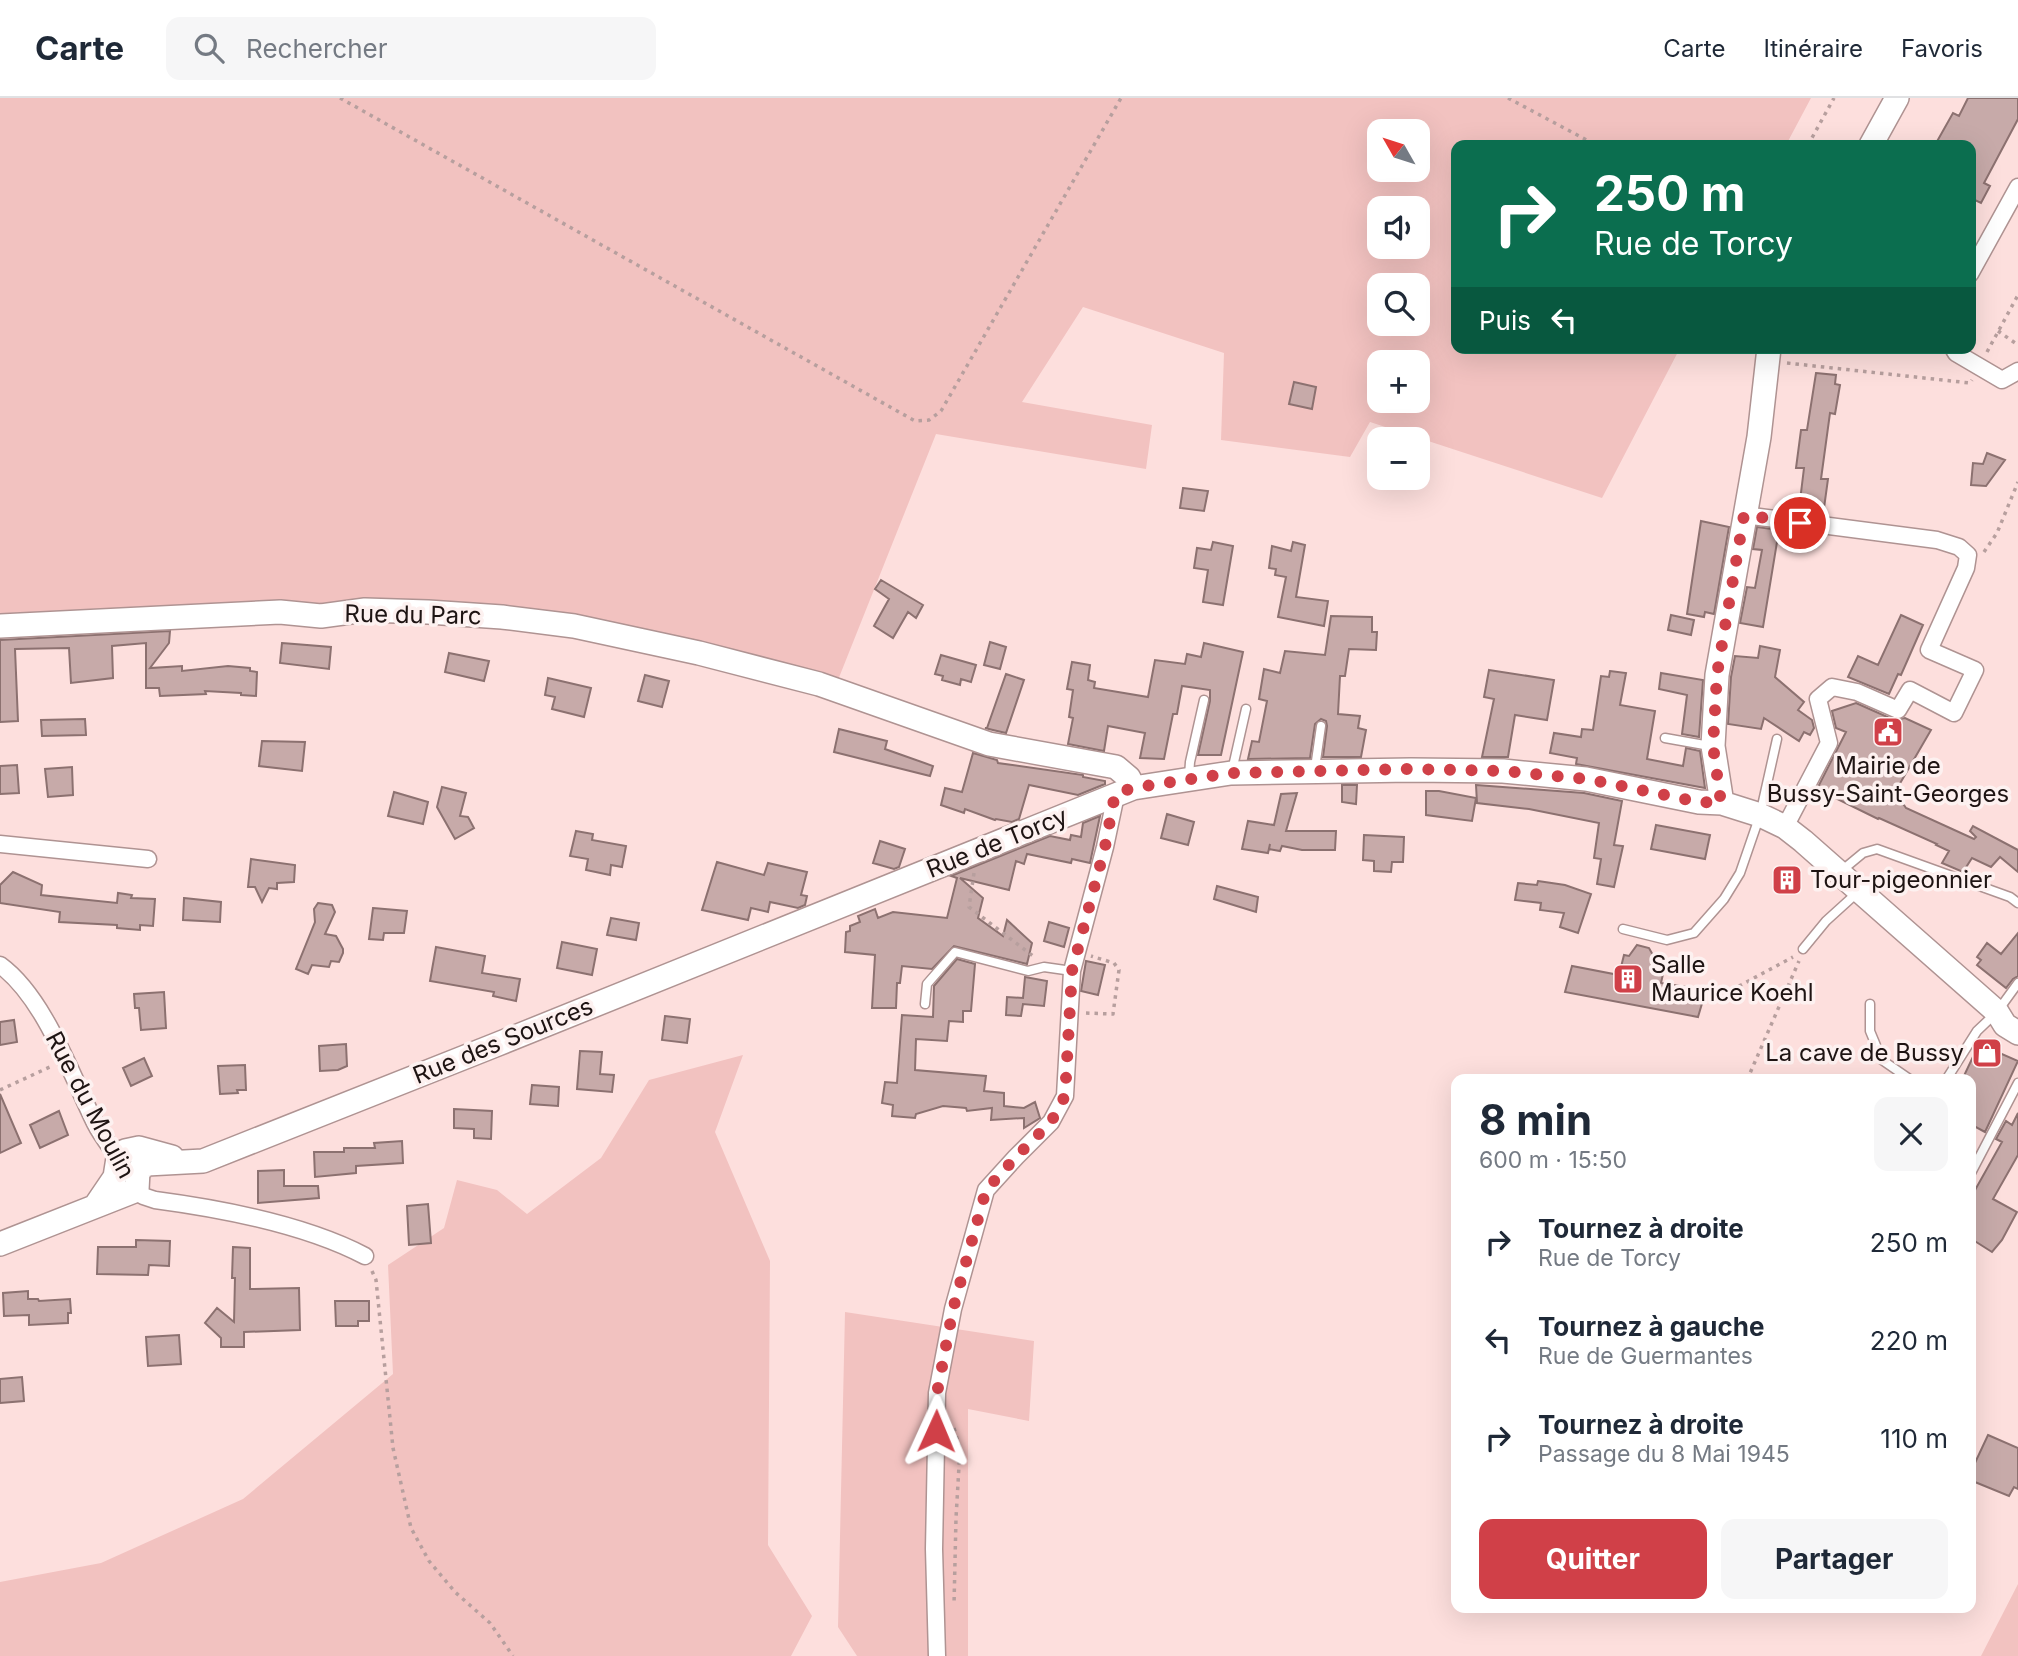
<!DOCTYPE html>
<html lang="fr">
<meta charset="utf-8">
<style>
:root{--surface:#fff;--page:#f6f6f7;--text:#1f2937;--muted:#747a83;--line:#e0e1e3;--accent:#d04048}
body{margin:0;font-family:Inter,sans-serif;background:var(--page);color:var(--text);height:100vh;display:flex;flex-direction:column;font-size:26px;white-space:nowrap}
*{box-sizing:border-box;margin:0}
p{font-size:23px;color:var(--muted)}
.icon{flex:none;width:38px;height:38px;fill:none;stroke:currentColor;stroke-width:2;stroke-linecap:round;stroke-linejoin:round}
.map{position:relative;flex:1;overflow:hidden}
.sheet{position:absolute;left:1451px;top:976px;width:525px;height:539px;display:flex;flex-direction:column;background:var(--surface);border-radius:14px;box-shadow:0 7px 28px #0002}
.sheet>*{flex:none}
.top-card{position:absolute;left:1451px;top:42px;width:525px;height:214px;border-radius:14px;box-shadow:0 7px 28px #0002;background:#0b6e4f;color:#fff;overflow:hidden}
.needle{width:46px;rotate:309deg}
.tools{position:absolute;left:1367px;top:21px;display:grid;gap:14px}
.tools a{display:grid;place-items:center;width:63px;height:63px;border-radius:14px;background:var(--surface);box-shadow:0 7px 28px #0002;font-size:35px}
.pin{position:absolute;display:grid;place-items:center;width:60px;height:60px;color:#fff;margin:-30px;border:4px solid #fff;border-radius:50%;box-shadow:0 2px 7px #0007}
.me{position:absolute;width:77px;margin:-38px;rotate:1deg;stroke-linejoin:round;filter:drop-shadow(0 0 5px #0008)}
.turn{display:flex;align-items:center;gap:24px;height:147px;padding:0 28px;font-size:32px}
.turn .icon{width:91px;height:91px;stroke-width:2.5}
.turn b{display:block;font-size:49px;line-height:60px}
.then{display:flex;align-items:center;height:66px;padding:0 28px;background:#0003;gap:14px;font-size:26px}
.round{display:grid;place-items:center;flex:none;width:74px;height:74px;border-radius:14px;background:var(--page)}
.summary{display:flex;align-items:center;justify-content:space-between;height:119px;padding:0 28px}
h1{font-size:42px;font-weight:700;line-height:52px}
.action{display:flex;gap:14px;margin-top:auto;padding:14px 28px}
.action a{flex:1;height:80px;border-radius:14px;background:var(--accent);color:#fff;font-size:28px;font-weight:700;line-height:80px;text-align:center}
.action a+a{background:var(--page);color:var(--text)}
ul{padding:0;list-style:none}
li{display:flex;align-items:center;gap:21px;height:98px;padding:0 28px}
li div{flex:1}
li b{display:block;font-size:26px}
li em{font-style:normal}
header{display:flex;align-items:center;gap:42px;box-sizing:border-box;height:98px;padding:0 35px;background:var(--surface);border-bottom:2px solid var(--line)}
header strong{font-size:33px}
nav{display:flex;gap:38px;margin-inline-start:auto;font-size:24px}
.search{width:490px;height:63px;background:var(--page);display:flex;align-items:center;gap:18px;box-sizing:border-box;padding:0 24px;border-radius:14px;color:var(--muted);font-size:26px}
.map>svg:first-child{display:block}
</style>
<header>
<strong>Carte</strong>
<div class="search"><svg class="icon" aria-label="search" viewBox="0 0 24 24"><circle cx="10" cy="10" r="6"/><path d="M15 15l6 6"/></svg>Rechercher</div>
<nav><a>Carte</a><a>Itinéraire</a><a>Favoris</a></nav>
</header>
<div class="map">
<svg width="2018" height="1558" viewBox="0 0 2018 1558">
<rect width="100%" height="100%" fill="#fddfdd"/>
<path fill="#f2c2c0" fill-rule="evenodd" d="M0,0H1811L1786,47H1456V250H1680L1602,400L1370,324L1350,359L1221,342L1224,255L1083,209L1022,304L1152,327L1146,371L936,336L838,582L572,515L0,519ZM1379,33H1418V72H1379ZM1379,110H1418V149H1379ZM1379,187H1418V226H1379ZM1379,264H1418V303H1379Z
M743,957L715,1034L770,1163L768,1447L812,1518L791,1558H0V1484L101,1465L243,1401L393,1276L388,1167L444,1130L457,1082L497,1092L527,1116L601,1060L649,982Z
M845,1214L1034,1243L1029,1323L968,1311V1558H857L838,1529Z
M2018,1486V1558H1981Z"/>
<path fill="#c7aaa9" stroke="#8c7170" stroke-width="2" d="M1968,0H2018V21L1984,85L1990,88L1981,105L1975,102L1970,110V47H1935L1953,15L1959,18Z
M1816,275L1836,277L1835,286L1840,287L1835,316L1830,315L1821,381H1828L1824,410L1802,407L1803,403H1800L1804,370H1796L1801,332H1807Z
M1294,284L1316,289L1312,311L1289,306Z
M1987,355L2005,362L1986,388L1971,387L1973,365L1983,366Z
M1183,390L1208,393L1204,413L1180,410Z
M1701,423L1729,429L1714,516L1705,514L1704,519L1687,516Z
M1757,429L1779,432L1763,529L1740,525L1747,489L1755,490L1762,452L1753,451Z
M1213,444L1233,448L1223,507L1203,504L1208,472L1194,470L1197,450L1211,452Z
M1293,444L1305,447L1296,499L1328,503L1324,528L1278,519L1286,479L1275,477L1276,471L1269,470L1272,448L1291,453Z
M881,482L923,507L916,520L908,514L893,540L874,528L889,501L875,491Z
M1671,517L1694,522L1691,537L1668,532Z
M1901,517L1923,527L1901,577L1898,576L1889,596L1848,579L1858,558L1878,567Z
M1331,518L1372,519V534H1377L1376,552L1349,551L1345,578H1340L1338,616L1360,618L1358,630L1366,632L1361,659H1323L1327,628L1326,623L1321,621L1315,626L1310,660L1248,661L1252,643L1259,644L1267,603L1259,601L1264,571L1280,575L1285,553L1325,557Z
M170,533L169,545L150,570L182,568V573L228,568L250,570V573L257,574L256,598L241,597V595L205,593L206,596L160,598L159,590H146V545L112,548L113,580L71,585L69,550L15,551L18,623L0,624V542Z
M990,544L1006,549L1000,571L984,567Z
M282,545L331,549L329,571L280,565Z
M1204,545L1243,554L1221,657H1198L1210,603V592L1182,588L1177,616H1173L1164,661L1140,660L1145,635L1108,628L1104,653L1068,646L1073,620L1069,619L1073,592L1067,591L1072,564L1090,567L1088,582L1095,584L1094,590L1148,599L1155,562L1185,566L1187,556L1201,559Z
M1760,548L1780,552L1775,579L1804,604L1798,612L1812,622L1814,630L1810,637L1804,634L1799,643L1764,620L1761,631L1728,626L1731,579L1735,558L1758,560Z
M449,555L489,563L484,583L445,574Z
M941,557L976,567L971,584L961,581L960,587L942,582L943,578L935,576Z
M1489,572L1554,582L1547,622L1515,617L1508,659H1482L1494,601L1484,599Z
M1610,573L1626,575L1620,607L1655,613L1647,661L1683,668L1686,650L1700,653L1705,690L1576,666L1577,660L1550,655L1554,635L1581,639L1582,631L1593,632L1601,578L1609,579Z
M1661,575L1703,582L1699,639L1682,636L1687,597L1659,591Z
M1006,576L1024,582L1006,635L993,632L985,630H987Z
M645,577L669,583L662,609L638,603Z
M548,580L591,590L584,619L552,611L555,599L545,597Z
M1856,605L1894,622L1905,620L1931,632L1895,694L1906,710L1974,741L1976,739L1970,733L1973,728L2018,752V774L2000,759L1991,769L1972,760L1963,774L1942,765L1949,753L1936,747L1937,746L1879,720L1878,721L1817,691L1846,634L1836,630L1832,613Z
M85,621L86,637L42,638L41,622Z
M839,631L887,643L885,651L933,668L930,678L834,654Z
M262,643L305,644L302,673L259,668Z
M973,655L997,662L998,665L1083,677V679L1105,683V686L1078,697L1029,687L1019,721L1012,724L996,721L995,722L965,711L964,715L941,707L945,690L962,694Z
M17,667L19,695L0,696V668Z
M72,669L73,697L48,699L45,671Z
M1342,687H1357L1356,706L1342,704Z
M1476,687L1584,695L1622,703L1614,747L1623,748L1614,789L1597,786L1601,761L1594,760L1599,725L1529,711L1477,705Z
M442,689L466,695L460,718L468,719L474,730L455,741L437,709Z
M1426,693H1439L1476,700L1472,723L1426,717Z
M394,694L428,704L423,726L388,718Z
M1297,695L1286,733H1336L1335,752H1302L1282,748L1280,753L1269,751L1270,746L1268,755L1242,751L1248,723L1274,727L1281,696Z
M1167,716L1194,724L1188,747L1161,740Z
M1100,718L1090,765L1072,761L1071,765L1027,756L1024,766L1016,763L1009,792L960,780L983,800L978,820L1003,838L1007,822L1032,845L1027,866L954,848L932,871L902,868L900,885H897L896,910H872L875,857L845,854L846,834L850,833V828L860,824L858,818L875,811L878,820L893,814L947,820L957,780L951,778L1050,738L1070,742L1071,737L1081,739L1083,725Z
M1656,727L1710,737L1705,761L1651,751Z
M576,733L593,736L592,742L626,748L622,769L611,767L610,777L586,772L588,761L570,758Z
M1364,737L1404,739L1403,764H1392L1391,774L1374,773V763L1363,762Z
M880,743L905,751L899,769L894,771L873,765Z
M251,761L295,767L294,784L277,785V791L269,790L262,804L255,789H248Z
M717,764L764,777L768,765L807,774L801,797L807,798L805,807L798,810L770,804L768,814L751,810L748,822L702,812Z
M1775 782a12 12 0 1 1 24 0a12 12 0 1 1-24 0Z
M13,774L42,787L41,797L117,805L118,795L132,797L131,800L155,801L153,828L140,827V832L117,830V827L59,824L60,814L0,805V787Z
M1538,783L1565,787L1591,796L1578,835L1560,829L1564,815L1540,812L1541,805L1515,802L1518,785L1537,787Z
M1217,788L1258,799L1256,814L1214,801Z
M184,800L221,804L220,824L183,822Z
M318,805L332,807L335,814L325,836L336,838L343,851V855L339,864L331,863L329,869L312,867L308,876L296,871L315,824L314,811Z
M373,810L407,813L404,835H384L383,842L369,841Z
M611,820L639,825L636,842L607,837Z
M1049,824L1069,830L1064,849L1044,843Z
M2018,835V878L2013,881L2006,890L1977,867L1981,862L1977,859L1987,845L2001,856Z
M562,844L597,851L592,877L557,870Z
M1637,847L1649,850L1658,866L1665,867L1661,885L1706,892L1698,919L1565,894L1572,868L1619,877L1624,857L1629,858Z
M436,849L485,858L482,875L520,881L516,903L493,898L494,894L430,883Z
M957,861L975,866L971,913H963V924L949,923L947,943L916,941L915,972L986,978L984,993L1004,995V1008L1024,1010L1035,1004L1040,1020L1024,1030V1020L991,1022L992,1010L967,1013L966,1010L943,1008L916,1016L915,1020L892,1018L893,1007L882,1005L885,984L897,985L902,917L933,919L934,888Z
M1086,863L1105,867L1098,897L1081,893Z
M1025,879L1047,883L1044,908L1023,906L1021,918L1006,917L1007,899L1023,900Z
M164,894L166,930L141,932L139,910H135L134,896Z
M665,918L690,921L687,945L662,942Z
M14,922L17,944L0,947V924Z
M346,946L347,968L338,972L320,973L319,948Z
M1979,946L2018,963L1985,1034L1970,1026V982H1962Z
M580,953L602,954L600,976L614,977L612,994L577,991Z
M144,960L152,978L131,988L123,970Z
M245,967L246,992H237L238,995L220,996L218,968Z
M532,987L559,989L558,1008L530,1006Z
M0,996L21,1045L0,1055Z
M454,1011L492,1013L491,1041L474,1040V1031L454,1030Z
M59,1013L68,1037L40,1050L30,1027Z
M2018,1015V1057L1993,1101L2017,1114L2002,1142L1992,1154L1970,1140V1101L2002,1044L1996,1041L2006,1023L2012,1027Z
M402,1043L403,1065L356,1068V1075L315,1079L314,1054H344V1050H375L374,1045Z
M284,1072V1088H318L319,1100L258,1105V1073Z
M428,1106L431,1145L409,1147L407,1108Z
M136,1142L170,1143L169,1168L149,1167L148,1177L97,1176L98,1149H136Z
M233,1149L250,1150V1191L299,1190L300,1232L244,1234V1249H221V1240L205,1225L217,1210L234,1224L235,1180H232Z
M28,1193V1201H38L39,1203L70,1201L71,1215H68V1225L29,1227V1217L4,1218L3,1195Z
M335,1203H369V1223H358V1228H336Z
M179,1237L181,1266L148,1268L146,1239Z
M22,1279L24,1303L0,1305V1281Z
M1988,1337L2018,1350V1391L2014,1389L2009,1398L1970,1382V1366L1974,1367Z"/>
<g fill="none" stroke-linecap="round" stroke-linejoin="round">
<g stroke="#af9392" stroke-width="11">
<path id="lane" d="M1665,640L1710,648
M1315,670L1321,628
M1232,673L1246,611
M1189,678L1190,664L1204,602
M1840,774L1863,755L1877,751L2010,799L2018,805
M1623,831L1667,842L1694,835L1724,801L1740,775L1760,717L1777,641
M1803,851L1826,823L1858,794
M925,906L927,886L955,854L1028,873L1044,869L1072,873
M1870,906V933L1882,962L1911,982
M1946,982L1977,933L1997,914L2018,885
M1970,1077L2018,985"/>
</g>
<g stroke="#af9392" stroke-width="19">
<path id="street" d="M1970,176L2018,89
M1953,250L1956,255L2002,282L2018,273
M1744,417L1937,442L1959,449L1968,457L1966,470L1929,552L1975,572L1954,615L1910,592L1898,612L1857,594L1832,589L1818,601L1829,645L1785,729
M0,746L148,761
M0,867C44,899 71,976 95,1025C102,1039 113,1052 122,1066
M133,1086L143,1098L155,1102C223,1111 304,1126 365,1158
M937,1558L934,1451L937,1295L953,1211L986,1092L1016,1059L1051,1024L1065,998L1072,873L1105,749L1116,697"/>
</g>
<g stroke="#af9392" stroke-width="26">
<path id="secondary" d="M1871,47L1897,0
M0,528L280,514L321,518L365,512L428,514L502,519L574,528L699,555L819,586L989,646L1116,669L1129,680L1133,690
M1722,705L1713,648L1717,577L1759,339L1769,250
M96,1107L115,1079L118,1060L125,1053L139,1050L172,1059
M0,1146L137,1092L138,1073L147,1066L203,1063L493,948L1133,690L1231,675L1411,672L1503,673L1586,681L1699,704L1722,705L1760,717L1785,729L1803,743L1997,914L2005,927L2018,935"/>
</g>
<path stroke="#b79f9e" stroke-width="3.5" stroke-dasharray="3.5 5" stroke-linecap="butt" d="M340,0L915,323L929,322L941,313L1121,0
M1508,0L1596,47
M1808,47L1834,0
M1998,233L2018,247
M1987,254L2018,197
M1787,265L1970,285L1972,282
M1984,454L1997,435L2018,384
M974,775L969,809L1033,858
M1707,889L1728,894L1793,859
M1086,915L1113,916L1119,872L1114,865L1091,858
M1747,982L1799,863
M0,992L52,968
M372,1173L376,1182L393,1350L411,1430L429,1463L455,1494L490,1525L513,1558
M954,1330L960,1351L956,1420L954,1507"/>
<use href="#lane" stroke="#fff" stroke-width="8"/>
<use href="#street" stroke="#fff" stroke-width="16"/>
<use href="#secondary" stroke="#fff" stroke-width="23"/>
</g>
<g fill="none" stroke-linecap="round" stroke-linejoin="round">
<path stroke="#d04048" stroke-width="12" stroke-dasharray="0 21.6" d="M936,1333L937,1295L953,1211L986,1092L1016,1059L1051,1024L1065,998L1072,873L1105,749L1115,696L1133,690L1231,675L1411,671L1503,673L1587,681L1699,704L1721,705L1713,648L1717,576L1744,417L1800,425"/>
</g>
<defs>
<g id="civic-square" transform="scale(1.575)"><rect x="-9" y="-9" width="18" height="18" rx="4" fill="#d04048" stroke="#fdf1f0"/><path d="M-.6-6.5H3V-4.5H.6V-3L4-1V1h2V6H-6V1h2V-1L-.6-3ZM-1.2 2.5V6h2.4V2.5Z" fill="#fff"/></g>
<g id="building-square" transform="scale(1.575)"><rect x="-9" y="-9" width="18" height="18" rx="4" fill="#d04048" stroke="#fdf1f0"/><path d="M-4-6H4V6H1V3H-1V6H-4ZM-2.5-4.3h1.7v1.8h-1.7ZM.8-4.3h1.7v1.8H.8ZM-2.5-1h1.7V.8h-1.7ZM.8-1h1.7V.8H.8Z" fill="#fff"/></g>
<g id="shop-square" transform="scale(1.575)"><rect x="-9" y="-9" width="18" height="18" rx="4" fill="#d04048" stroke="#fdf1f0"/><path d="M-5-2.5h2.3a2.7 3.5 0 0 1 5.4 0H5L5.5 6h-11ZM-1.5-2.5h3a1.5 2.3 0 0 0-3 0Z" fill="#fff"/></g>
</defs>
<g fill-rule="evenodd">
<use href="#civic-square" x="1888" y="634"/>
<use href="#building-square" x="1787" y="782"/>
<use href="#building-square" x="1628" y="881"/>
<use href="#shop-square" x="1987" y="955"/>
</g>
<g text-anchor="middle" stroke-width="7" stroke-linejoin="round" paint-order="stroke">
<g font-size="24" fill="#1e1413" stroke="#fdf1f0">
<text transform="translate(413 517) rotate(1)" y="8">Rue du Parc</text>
<text transform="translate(997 745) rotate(-22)" y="8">Rue de Torcy</text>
<text transform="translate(503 943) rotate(-22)" y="8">Rue des Sources</text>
<text transform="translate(90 1007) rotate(62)" y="8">Rue du Moulin</text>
</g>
<g font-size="24" fill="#1e1413" stroke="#fdf1f0" text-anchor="start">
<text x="1888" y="676" text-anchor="middle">Mairie de<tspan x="1888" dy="28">Bussy-Saint-Georges</tspan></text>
<text x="1810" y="790">Tour-pigeonnier</text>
<text x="1651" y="875">Salle<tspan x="1651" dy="28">Maurice Koehl</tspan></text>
<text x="1964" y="963" text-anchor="end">La cave de Bussy</text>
</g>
</g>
</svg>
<div class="tools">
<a><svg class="needle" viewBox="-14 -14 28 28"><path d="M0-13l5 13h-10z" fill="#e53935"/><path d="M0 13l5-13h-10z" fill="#747a83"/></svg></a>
<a><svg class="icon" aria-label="sound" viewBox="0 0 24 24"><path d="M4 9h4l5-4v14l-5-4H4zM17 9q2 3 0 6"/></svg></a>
<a><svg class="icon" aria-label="search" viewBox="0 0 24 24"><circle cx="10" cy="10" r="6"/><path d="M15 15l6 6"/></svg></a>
<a>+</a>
<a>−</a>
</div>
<div class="pin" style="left:1800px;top:425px;background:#d93025"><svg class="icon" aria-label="arrive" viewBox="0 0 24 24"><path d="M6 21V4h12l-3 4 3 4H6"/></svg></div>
<svg class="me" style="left:936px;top:1333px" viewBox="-20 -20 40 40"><path d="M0-17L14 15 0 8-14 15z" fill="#d04048" stroke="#fff" stroke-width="4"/></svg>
<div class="top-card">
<div class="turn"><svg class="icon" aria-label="right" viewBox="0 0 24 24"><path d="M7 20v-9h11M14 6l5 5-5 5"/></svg><div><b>250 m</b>Rue de Torcy</div></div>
<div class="then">Puis<svg class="icon" aria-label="left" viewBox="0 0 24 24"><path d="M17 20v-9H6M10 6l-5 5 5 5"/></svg></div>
</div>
<section class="sheet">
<div class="summary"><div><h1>8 min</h1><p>600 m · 15:50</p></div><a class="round"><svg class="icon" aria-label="close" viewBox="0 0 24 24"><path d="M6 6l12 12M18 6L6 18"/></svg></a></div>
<ul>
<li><svg class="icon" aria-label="right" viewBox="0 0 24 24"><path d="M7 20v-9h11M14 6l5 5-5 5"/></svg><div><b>Tournez à droite</b><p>Rue de Torcy</p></div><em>250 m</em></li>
<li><svg class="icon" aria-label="left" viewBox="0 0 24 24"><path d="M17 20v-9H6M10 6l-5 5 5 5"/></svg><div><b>Tournez à gauche</b><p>Rue de Guermantes</p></div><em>220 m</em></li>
<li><svg class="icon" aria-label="right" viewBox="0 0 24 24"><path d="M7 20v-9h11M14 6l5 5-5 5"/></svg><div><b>Tournez à droite</b><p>Passage du 8 Mai 1945</p></div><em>110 m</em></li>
</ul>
<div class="action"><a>Quitter</a><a>Partager</a></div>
</section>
</div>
